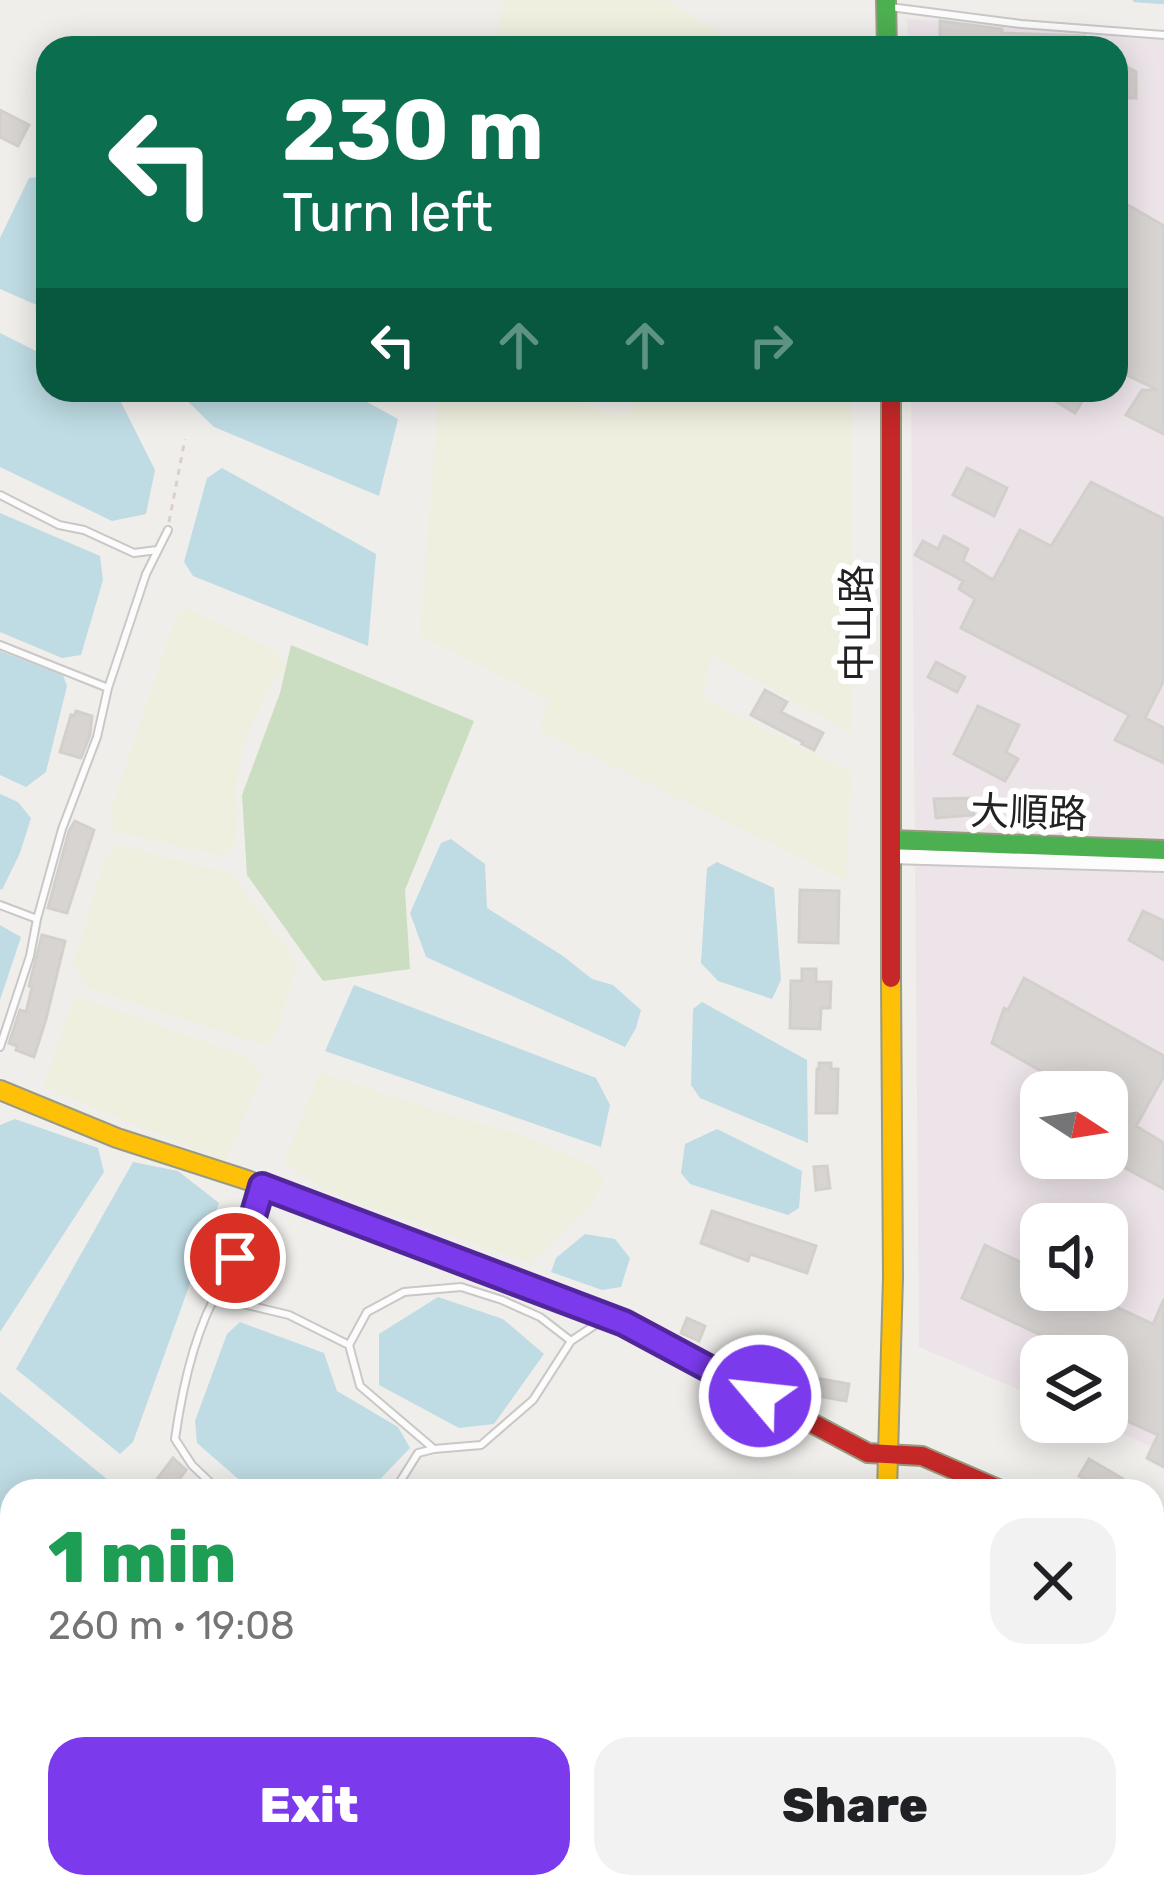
<!DOCTYPE html>
<meta charset="utf-8">
<style>
:root{--surface:#fff;--page:#f2f2f2;--text:#202124;--muted:#757577;--accent:#7c3aed}
body{margin:0;font-family:Rubik,"Noto Sans TC",sans-serif;background:var(--page);color:var(--text);height:100vh;display:flex;flex-direction:column;font-size:45px;white-space:nowrap}
*{box-sizing:border-box;margin:0}
p{font-size:39px;color:var(--muted)}
.icon{flex:none;width:66px;height:66px;fill:none;stroke:currentColor;stroke-width:2;stroke-linecap:round;stroke-linejoin:round}
.map{position:relative;flex:1;overflow:hidden}
.side{position:absolute;left:0px;top:1479px;width:1164px;height:420px;display:flex;flex-direction:column;background:var(--surface);border-radius:36px 36px 0 0;box-shadow:0 6px 30px #0003}
.side>*{flex:none}
.hud{position:absolute;left:36px;top:36px;width:1092px;height:366px;border-radius:36px;box-shadow:0 6px 30px #0003;background:#0b6e4f;color:#fff;overflow:hidden}
.needle{width:78px;rotate:102deg}
.tools{position:absolute;left:1020px;top:1071px;display:grid;gap:24px}
.tools a{display:grid;place-items:center;width:108px;height:108px;border-radius:24px;background:var(--surface);box-shadow:0 6px 30px #0003;font-size:60px}
.pin{position:absolute;display:grid;place-items:center;width:102px;height:102px;color:#fff;margin:-51px;border:6px solid #fff;border-radius:50%;box-shadow:0 3px 12px #0007}
.me{position:absolute;width:132px;margin:-66px;rotate:298deg;stroke-linejoin:round;filter:drop-shadow(0 0 9px #0008)}
.turn{display:flex;align-items:center;gap:42px;height:252px;padding:0 48px;font-size:54px}
.turn .icon{width:156px;height:156px;stroke-width:2.5}
.turn b{display:block;font-size:84px;line-height:102px}
.lanes{display:flex;align-items:center;height:114px;padding:0 48px;background:#0003;justify-content:center;gap:60px;direction:ltr}
.lanes .off{opacity:.35}
.round{display:grid;place-items:center;flex:none;width:126px;height:126px;border-radius:36px;background:var(--page)}
.headline{display:flex;align-items:center;justify-content:space-between;height:204px;padding:0 48px}
h1{font-size:72px;font-weight:800;line-height:90px;color:#1e9e55}
.action{display:flex;gap:24px;margin-top:auto;padding:24px 48px}
.action a{flex:1;height:138px;border-radius:36px;background:var(--accent);color:#fff;font-size:48px;font-weight:800;line-height:138px;text-align:center}
.action a+a{background:var(--page);color:var(--text)}
.map>svg:first-child{display:block}
</style>
<div class="map">
<svg width="1164" height="1899" viewBox="0 0 1164 1899">
<rect width="100%" height="100%" fill="#f0eeeb"/>
<path fill="#ede4e9" fill-rule="evenodd" d="M907,19L1164,34V1452L1095,1422H1107V1356H1041V1399L919,1347L911,390H1116V48H908ZM1041,1092H1107V1158H1041ZM1041,1224H1107V1290H1041Z"/>
<path fill="#efefdf" d="M504,0H664L748,48H494Z
M439,390H552L626,420L639,390H852V734L711,655L702,698L852,773L845,880L539,730L549,700L420,636Z
M186,608L273,649L286,667L270,684L242,747L235,793L238,813L235,845L221,856L115,831L110,813L177,614Z
M115,844L233,874L297,964L277,1030L266,1046L88,988L73,964L105,859Z
M75,995L249,1058L263,1074L225,1161L43,1087Z
M320,1072L456,1117L523,1135L592,1166L605,1177L591,1204L530,1263L331,1193L283,1164Z
M0,1742L12,1753V1887H161L174,1899H0Z"/>
<path fill="#cbdec1" d="M291,645L474,721L405,890L410,969L323,981L247,875L242,795L280,693Z"/>
<path fill="#bfdbe3" d="M48,176V310L0,289V238L29,178Z
M0,333L48,357V390H115L155,470L146,514L112,521L0,467Z
M180,390H345L398,419L379,496L214,427L179,393Z
M222,468L376,554L368,646L193,576L184,562L207,478Z
M0,513L100,556L103,580L81,655L62,658L0,632Z
M0,651L63,675L67,686L46,772L26,787L0,775Z
M0,794L18,802L31,818L20,853L2,890L0,889Z
M451,839L485,864L487,908L563,956L592,979L613,985L641,1010L636,1028L625,1047L426,957L410,913L441,843Z
M717,862L774,888L781,980L772,999L718,981L701,963L707,868Z
M0,925L21,937L0,1000Z
M354,985L596,1078L610,1105L601,1147L325,1051Z
M702,1002L807,1060L808,1143L700,1098L691,1085L693,1009Z
M15,1119L98,1148L104,1172L0,1332V1125Z
M717,1129L802,1171L799,1208L788,1215L690,1184L681,1173L685,1144Z
M133,1162L178,1171L219,1203L133,1442L120,1454L16,1369Z
M585,1234L615,1239L630,1258L621,1287L602,1290L551,1272L556,1258Z
M438,1297L503,1319L544,1354L494,1424L459,1428L379,1385V1334Z
M240,1322L324,1353L337,1391L398,1427L410,1448L369,1491H252L197,1443L195,1421L227,1334Z
M0,1392L113,1484L112,1491H12V1559L0,1547Z
M0,1572L12,1584V1668L0,1679Z"/>
<g fill="none" stroke-linecap="round" stroke-linejoin="round">
<path stroke="#bfdbe3" stroke-width="4.5" d="M1135,0L1164,2"/>
</g>
<path fill="#d7d4d2" stroke="#d3d0cc" stroke-width="3" d="M940,21L1002,29V33L1085,36L1088,48H940Z
M1116,61L1136,72V98H1116Z
M0,110L29,125L18,146L0,137Z
M1116,198L1164,226V434L1126,415L1142,390H1158L1116,370Z
M1056,390H1089L1075,413L1052,399Z
M967,468L1007,488L994,516L953,495Z
M1091,482L1164,519V680L1145,718L1164,728V763L1115,740L1129,715L961,628L975,599L959,589L963,581L915,555L923,541L938,549L944,536L968,549L963,561L993,580L1020,530L1051,546Z
M936,662L965,677L957,692L928,677Z
M765,690L787,702L781,712L823,733L814,750L802,744L803,742L751,715Z
M978,706L1019,725L1006,752L1018,759L1005,781L954,754Z
M76,711L92,716L90,735L81,758L60,752L71,715L74,716Z
M972,798L974,815L936,818L934,799Z
M75,821L94,830L67,913L48,908L69,831Z
M800,890L839,891L838,943L799,942Z
M1143,911L1164,921V960L1129,940Z
M42,935L65,941L46,1019L34,1057L16,1050L17,1046L9,1043L20,1010L26,1012L32,987L29,986Z
M802,969H816V982H831L830,1008H821L820,1029L790,1028L791,981H802Z
M1024,978L1164,1056V1076L1136,1126L1164,1143V1189L1107,1158V1092H1053L1060,1082L992,1043L1004,1008L1008,1010Z
M819,1063H831V1069H838L837,1113H816L817,1069H819Z
M827,1166L830,1188L816,1190L814,1167Z
M712,1211L816,1246L807,1273L750,1254L748,1261L701,1243Z
M985,1245L1041,1272V1290H1080L1153,1324L1164,1299V1467L1147,1458L1158,1435L1107,1412V1356H1059L1064,1346L962,1298Z
M687,1318L705,1326L699,1341L681,1333Z
M804,1376L849,1384L846,1401L801,1393Z
M173,1458L186,1470L171,1491H148Z
M1089,1459L1123,1479L1118,1491H1110L1079,1476Z
M374,1887H397L402,1899H378Z
M610,1887H627L635,1893L639,1887H661L676,1899H601Z
M957,1887H1032L1029,1899H986L956,1892Z
M1059,1887H1082L1078,1899H1056Z"/>
<g fill="none" stroke-linecap="round" stroke-linejoin="round">
<g stroke="#c9c8c7" stroke-width="10">
<path id="lane" d="M890,7L1021,24L1164,35
M0,495L59,525L84,530L134,553L157,550
M0,645L108,688
M0,905L37,919L30,956L0,1047
M37,919L62,829L97,737L108,688L146,574L168,530
M262,1187L249,1230L221,1286L243,1304L289,1315L349,1345L367,1312L404,1292L461,1287L502,1300L540,1317L571,1341L604,1319
M349,1345L360,1386L434,1449L481,1445L533,1400L571,1341
M219,1491L192,1465L175,1439C182,1389 195,1329 221,1286
M391,1491L398,1485L418,1453L434,1449
M514,1887L518,1899
M250,1899L259,1887"/>
</g>
<g stroke="#c9c8c7" stroke-width="18">
<path id="street" d="M891,856L1164,864
M1152,1557L1164,1562"/>
</g>
<g stroke="#999a82" stroke-width="22">
<path id="fast" d="M886,0L887,48
M891,840L1164,850
M886,1887V1899"/>
</g>
<g stroke="#999a82" stroke-width="22">
<path id="slow" d="M0,1090L117,1138L247,1180L492,1273
M887,1491L893,1277L891,978"/>
</g>
<g stroke="#999a82" stroke-width="22">
<path id="jam" d="M891,978V390
M492,1273L624,1323L868,1453L922,1456L1003,1491"/>
</g>
<path stroke="#dccecd" stroke-width="3" stroke-dasharray="6 6" stroke-linecap="butt" d="M169,522L185,439"/>
<use href="#lane" stroke="#fdfcfc" stroke-width="6"/>
<use href="#street" stroke="#fdfcfc" stroke-width="14"/>
<use href="#fast" stroke="#4caf50" stroke-width="18"/>
<use href="#slow" stroke="#ffc107" stroke-width="18"/>
<use href="#jam" stroke="#c62828" stroke-width="18"/>
</g>
<g fill="none" stroke-linecap="round" stroke-linejoin="round">
<g stroke="#51269a" stroke-width="30">
<path id="route" d="M235,1258L249,1230L262,1186L624,1323L760,1396"/>
</g>
<use href="#route" stroke="#7c3aed" stroke-width="21"/>
</g>
<g text-anchor="middle" stroke-width="12" stroke-linejoin="round" paint-order="stroke">
<g font-size="39" fill="#222" stroke="#fff">
<text transform="translate(856 623) rotate(-90)" y="14">中山路</text>
<text transform="translate(1029 812) rotate(2)" y="14">大順路</text>
</g>
</g>
</svg>
<div class="tools">
<a><svg class="needle" viewBox="-14 -14 28 28"><path d="M0-13l5 13h-10z" fill="#e53935"/><path d="M0 13l5-13h-10z" fill="#757577"/></svg></a>
<a><svg class="icon" aria-label="sound" viewBox="0 0 24 24"><path d="M4 9h4l5-4v14l-5-4H4zM17 9q2 3 0 6"/></svg></a>
<a><svg class="icon" aria-label="layers" viewBox="0 0 24 24"><path d="M12 4l9 5-9 5-9-5zM3 14l9 5 9-5"/></svg></a>
</div>
<div class="pin" style="left:235px;top:1258px;background:#d93025"><svg class="icon" aria-label="arrive" viewBox="0 0 24 24"><path d="M6 21V4h12l-3 4 3 4H6"/></svg></div>
<svg class="me" style="left:760px;top:1396px" viewBox="-20 -20 40 40"><circle r="17" fill="#7c3aed" stroke="#fff" stroke-width="3"/><path d="M0-11L8 9 0 5-8 9z" fill="#fff"/></svg>
<div class="hud">
<div class="turn"><svg class="icon" aria-label="left" viewBox="0 0 24 24"><path d="M17 20v-9H6M10 6l-5 5 5 5"/></svg><div><b>230 m</b>Turn left</div></div>
<div class="lanes"><svg class="icon" aria-label="left" viewBox="0 0 24 24"><path d="M17 20v-9H6M10 6l-5 5 5 5"/></svg><svg class="icon off" aria-label="ahead" viewBox="0 0 24 24"><path d="M12 20V5M6 11l6-6 6 6"/></svg><svg class="icon off" aria-label="ahead" viewBox="0 0 24 24"><path d="M12 20V5M6 11l6-6 6 6"/></svg><svg class="icon off" aria-label="right" viewBox="0 0 24 24"><path d="M7 20v-9h11M14 6l5 5-5 5"/></svg></div>
</div>
<section class="side">
<div class="headline"><div><h1>1 min</h1><p>260 m · 19:08</p></div><a class="round"><svg class="icon" aria-label="close" viewBox="0 0 24 24"><path d="M6 6l12 12M18 6L6 18"/></svg></a></div>
<div class="action"><a>Exit</a><a>Share</a></div>
</section>
</div>
